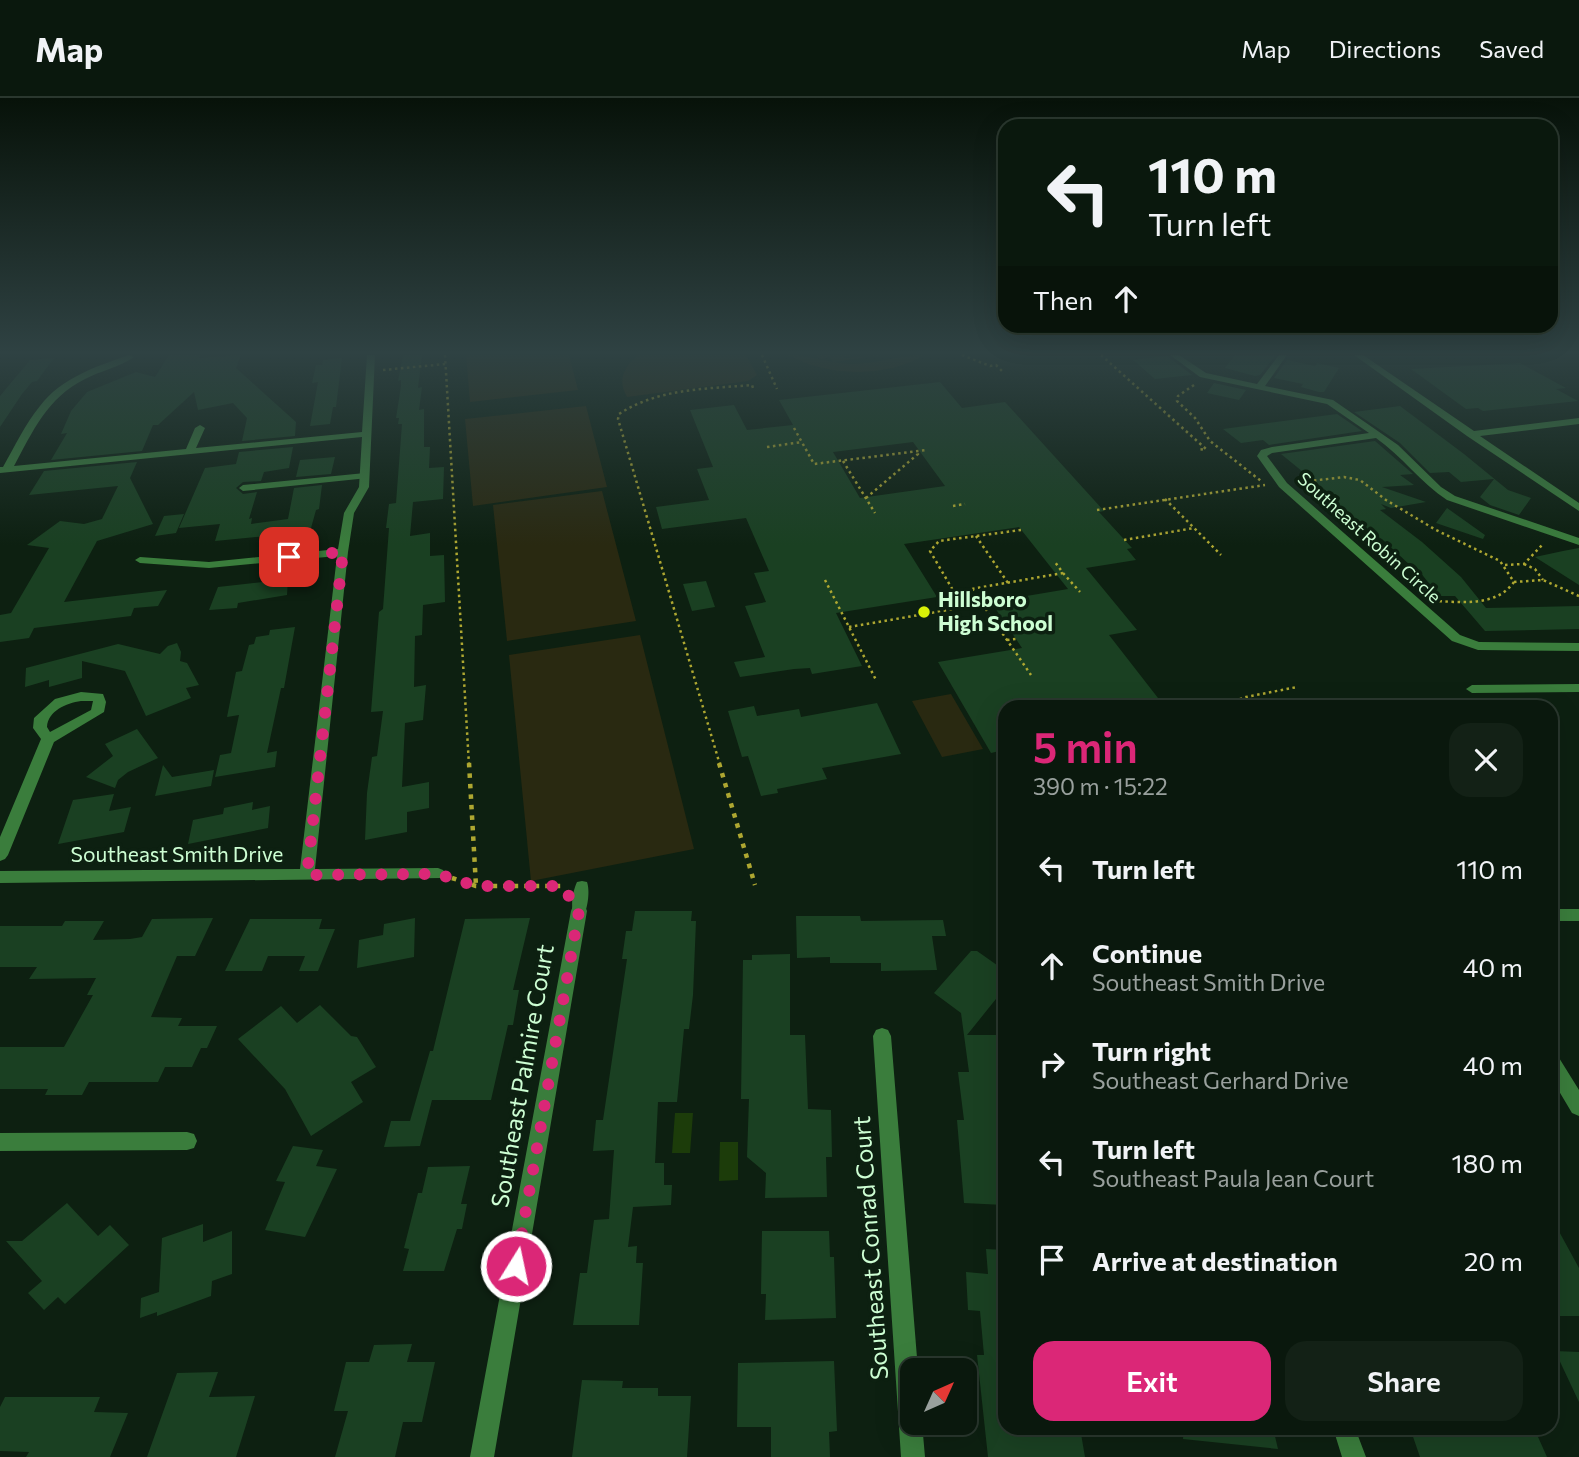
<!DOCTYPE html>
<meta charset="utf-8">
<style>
:root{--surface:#0a180d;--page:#132116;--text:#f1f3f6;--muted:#99a09d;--line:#2a372e;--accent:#db2777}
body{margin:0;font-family:Commissioner,sans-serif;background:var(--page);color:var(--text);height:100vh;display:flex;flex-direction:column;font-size:26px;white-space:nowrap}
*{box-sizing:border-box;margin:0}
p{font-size:23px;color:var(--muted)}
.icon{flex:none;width:38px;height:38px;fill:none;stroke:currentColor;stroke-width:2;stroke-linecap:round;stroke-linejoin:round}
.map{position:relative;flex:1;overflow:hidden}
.details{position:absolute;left:998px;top:602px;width:560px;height:735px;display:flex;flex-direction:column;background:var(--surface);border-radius:21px;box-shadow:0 7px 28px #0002,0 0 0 2px var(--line)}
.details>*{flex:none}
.hud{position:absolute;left:998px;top:21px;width:560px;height:214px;border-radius:21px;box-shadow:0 7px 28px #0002,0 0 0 2px var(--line);background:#0a180d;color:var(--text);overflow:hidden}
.needle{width:46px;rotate:45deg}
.tools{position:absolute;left:900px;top:1260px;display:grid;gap:14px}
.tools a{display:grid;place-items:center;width:77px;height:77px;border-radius:14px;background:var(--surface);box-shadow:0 7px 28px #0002,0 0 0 2px var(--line);font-size:35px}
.pin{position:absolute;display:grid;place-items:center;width:60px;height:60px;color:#fff;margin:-30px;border-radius:14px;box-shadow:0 4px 10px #0006}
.me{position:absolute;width:77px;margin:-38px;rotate:10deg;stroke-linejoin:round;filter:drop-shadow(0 0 5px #0008)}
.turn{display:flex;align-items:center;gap:24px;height:147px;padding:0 35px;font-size:32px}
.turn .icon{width:91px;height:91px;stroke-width:2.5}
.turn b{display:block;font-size:49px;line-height:60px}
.then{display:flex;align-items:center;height:66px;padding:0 35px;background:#0003;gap:14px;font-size:26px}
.round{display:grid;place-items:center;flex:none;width:74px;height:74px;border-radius:21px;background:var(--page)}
.overview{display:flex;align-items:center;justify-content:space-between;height:119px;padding:0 35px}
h1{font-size:42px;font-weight:600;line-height:52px;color:var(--accent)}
.button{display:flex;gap:14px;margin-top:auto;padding:14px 35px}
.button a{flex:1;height:80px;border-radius:21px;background:var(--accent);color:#fff;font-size:28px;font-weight:600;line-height:80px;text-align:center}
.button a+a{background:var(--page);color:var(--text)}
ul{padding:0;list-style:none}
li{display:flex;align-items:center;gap:21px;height:98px;padding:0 35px}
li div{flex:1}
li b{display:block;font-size:26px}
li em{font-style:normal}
header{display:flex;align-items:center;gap:42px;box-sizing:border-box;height:98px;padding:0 35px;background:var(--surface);border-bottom:2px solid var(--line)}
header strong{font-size:33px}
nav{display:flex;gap:38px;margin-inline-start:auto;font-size:24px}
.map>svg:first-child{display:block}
</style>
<header>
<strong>Map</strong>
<nav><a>Map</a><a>Directions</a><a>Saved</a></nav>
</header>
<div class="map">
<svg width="1579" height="1359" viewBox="0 0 1579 1359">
<rect width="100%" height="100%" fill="#0d2011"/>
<path fill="#292911" d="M466,257H569L578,292L470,304Z
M638,257H746L757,277L748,283L627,299C617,282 624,269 638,257Z
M789,257C806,257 817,261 833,264L830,259L820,261L816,257H854L843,258L844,260L881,257L834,264C866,271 893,257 924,257C888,280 826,279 789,257Z
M586,308L607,389L473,408L465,321Z
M602,393L636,523L507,543L493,407Z
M640,537L694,751L531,783L509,557Z
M951,596L983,651L942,659L912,603Z"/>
<path fill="#1c3c0a" d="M675,1015H693L690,1055H672Z
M720,1044H738V1082L719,1083Z"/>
<path fill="#1a4022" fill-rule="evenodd" d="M169,257H201L199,260L241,257L236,270L296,324L295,338L242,343L247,320L233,305L198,312L194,294L158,327H153L142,353L51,362L67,335L61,336L71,313L87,294L136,274L155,279Z
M403,257H422L418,290L422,289L419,312L424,311V349H430L429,370L444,369L443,401L413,404L410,438L430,435V458L444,457L445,504L423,507L422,537L415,538L414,589L426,587L423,622L405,625L402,689L429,684V710L407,714V734L365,742L367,695L372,659L377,658L383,613L371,614L379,514L383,511L389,430H386L389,406L396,405L402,326H398L399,320H396L401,288V282L398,283Z
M1235,257H1276L1260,277L1255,278L1225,270Z
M1167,258L1192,277L1155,281L1133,262Z
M54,260L37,283L32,284L22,296L0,329V298L30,262Z
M342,260L336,309H333L330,326L310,328L318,284L312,285L316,267H322L323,262Z
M1287,262L1315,268L1317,265L1339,270L1324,294H1319L1301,289L1303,286L1274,280Z
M1520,265L1566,290L1556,291L1578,303L1483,313L1478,310L1466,311L1411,271Z
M940,284L962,310L1005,304L1104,413L1099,414L1132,450L1127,451L1136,462L1086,470L1137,532L1109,537L1165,609H1004V652L991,655L938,564L1022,550L991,504L1068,491L1019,429L904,446L937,499L836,515L862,568L812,576L810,570L794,571L740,579L734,564L765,559L745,508L766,504L754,475L769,473L746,420L662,431L656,409L709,402L697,371L713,369L690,312L734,307L747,332L793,327L779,302ZM913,344L945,388L860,400L833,354Z
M1214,285L1246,292L1239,302L1207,295Z
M1400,308L1464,356L1508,392L1531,400L1519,417L1490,407L1480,399L1494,381L1461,384L1449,374L1430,375L1400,345L1354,314Z
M1337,316L1362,333L1269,347L1263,342L1241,345L1223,331Z
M1375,343L1413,376L1400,377L1414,387L1382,389L1426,404L1391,410L1381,406L1386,411L1380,412L1422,444L1461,479L1486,510L1579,508V531L1485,533L1455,498H1439L1416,469H1412L1382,441L1361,430L1340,413L1334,412L1306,389L1319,387L1281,356Z
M293,349L289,370L264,374L261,383L243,384L236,390L243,396L257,394L249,421L252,420L251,426L288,421L294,390L322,387L319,411L316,412L308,441L284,443L286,436L215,443L220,426L179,430L205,370L236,366L239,354Z
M335,359L331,376L296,379L300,362Z
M137,364L130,380L153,426L97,443L64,504L167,492L158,508L134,510L131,518L34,530L29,540L0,544V517L11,515L49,450L27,447L60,423L84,426L102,421L118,388L29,397L44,373Z
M1447,410L1485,437L1483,441L1436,425Z
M184,416L176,435L155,438L164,418Z
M1579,450V487L1535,459L1563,453Z
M288,481L287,497L238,505L237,510L209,512L218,489Z
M706,483L715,509L692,513L683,486Z
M295,529L284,590H281L267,655L277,653L275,669L215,679L220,657L231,655L239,617L227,619L236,574L242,573L249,547L254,546L256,539L269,537L270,532Z
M177,545L181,554L180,563L187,565L199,587L186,590L191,600L146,618L125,573L82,563V580L49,589V582L25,589L26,570L118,546L160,556L168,548Z
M877,605L901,656L822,670L827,681L777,691L778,695L761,698L748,658L742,659L728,613L754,608L757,618L799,611L801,619Z
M137,631L158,660L128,674L118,682L115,690L86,679L113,658L105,646Z
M163,667L172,679L214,672L211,688L155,698Z
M114,696L109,713L131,709L124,734L58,746L73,702Z
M253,704L252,712L270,708L268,730L188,746L193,722L223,716L224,710Z
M635,813H692L691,823H696L693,897L689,931H684L677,1004H658L655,1065H664V1087H672L671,1107L633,1109L628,1149L637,1148L636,1165H643L639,1227H573L580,1175H587L594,1122L609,1121L614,1052L593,1053L596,1022H603L627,861H622L626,833H632Z
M796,818H860L861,823L943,822L946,838H932L937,872L881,873V865H830V859L797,860Z
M213,820L195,858H177L151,919L182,920L178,928H217L207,950H201L192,969H165L158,984H89L82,997H45L48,991H0V949H64L93,897H87L96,880L29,881L37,869H0V828H62L65,823H104L93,842L130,841L142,839L152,821Z
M415,820L414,859L357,870L359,842L383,837L384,826Z
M530,820L513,892H519L513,927H508L491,1002H432L420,1048L384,1049L391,1023H410L430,953H433L465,821Z
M250,821H322L319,831H335L318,873H299L305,858H268L262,873H225Z
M971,853H977L1004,872V891L967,937H1004V1107L964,1105L957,1022H964L958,974H969L961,915L934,895Z
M790,856V937H805L808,1011L831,1012L832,1059H826L827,1099L765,1100L766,1075L747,1059L749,1001H741L743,862H752V857Z
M320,907L351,938L357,939L376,969L351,984L363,1004L311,1038L285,991L238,941L281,908L297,925Z
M293,1048L323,1052L316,1068L337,1071L305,1139L265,1132L285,1084L276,1083Z
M470,1068L461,1106H467L462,1131H457L444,1173H403L409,1151L404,1150L418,1095H422L428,1069Z
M67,1105L98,1138L110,1127L129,1147L65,1206L58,1199L44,1212L28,1195L42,1183L6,1143H22Z
M1550,1117L1579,1170V1218H1550Z
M203,1126V1144L232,1133V1176L212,1183L211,1198L157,1218V1214L140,1220L141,1200L159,1194L162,1140Z
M762,1133H829L830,1159H834L836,1220L765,1222L766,1196H761Z
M986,1151L1004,1152V1330H1080L1085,1359H988L977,1257H984L980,1213L968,1212L966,1174L988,1176Z
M412,1246L407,1264H435L422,1324H403L395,1359H335L348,1313H334L346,1264H369L374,1247Z
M1555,1253L1579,1254V1304Z
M834,1263L837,1333L829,1334L830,1359H771V1329H737L738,1265Z
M218,1274L209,1299L255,1298L236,1359H147L177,1275Z
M582,1282L623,1283L622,1290H658V1298H691L687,1359H572Z
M5,1299H100L94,1314L128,1315L110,1359H26L29,1354L0,1353V1309Z
M1184,1330H1273L1278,1351L1183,1341Z
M1410,1330H1534L1547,1359H1420Z"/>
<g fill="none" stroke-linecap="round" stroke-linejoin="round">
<path stroke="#aea731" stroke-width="2.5" stroke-dasharray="2.5 3.5" stroke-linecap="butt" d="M445,257L469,667
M762,257L777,291
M962,257L990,268L996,267L1003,274
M1101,257L1206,351L1197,352
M383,272L445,266
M1194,287L1178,298L1177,303L1195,320L1210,343L1261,383
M794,330L814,366L926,352
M767,349L802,344
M843,363L875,415
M1302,384L1344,379L1360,382L1386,402L1436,432L1500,463L1514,484C1496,509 1462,504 1435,503
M866,400L918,356L916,353
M1165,401L1221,457
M953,408L965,406
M1097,412L1265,387
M1021,432L939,443L930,453L954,494L1063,475L1055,464
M976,438L1008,485
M1124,442L1194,430
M1524,466L1535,471L1543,482
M1505,467L1524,466L1543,446
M1063,475L1080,494
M825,482L876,582
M1514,484L1543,482L1579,498
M972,491L1031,577
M991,518L1000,517
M849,529L983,506
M1007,542L1016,541
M1217,609L1246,599L1297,589
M720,667L618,321L619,316C659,290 706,291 752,287L754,293"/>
<path stroke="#aea731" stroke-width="4.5" stroke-dasharray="4.5 6" stroke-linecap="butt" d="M469,665L476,788
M719,665L755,787
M452,780L476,788H562L564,791"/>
<path fill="#3a7d3c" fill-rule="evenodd" d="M365,375L369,378L368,380L243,393L239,390L243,387Z
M1579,586V594L1472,595L1466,591L1472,587Z
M582,783L587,784C590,792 588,809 584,817L579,819L574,817C570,809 573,792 577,784Z"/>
<path fill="#3a7d3c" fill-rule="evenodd" d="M129,257L134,259C120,269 100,273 85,281C47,300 33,333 14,368L186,351L195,330L200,327L205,330L196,350L362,334L367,257H375L369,389L354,415L348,454L315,771L438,770L443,772L446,776L443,780L0,785V773L300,771L337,458L209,470L140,465L135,462L140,459L209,464L338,451L344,415L359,389L362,339L0,375V369H3C15,348 25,326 40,308C61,280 97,268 129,257Z
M1170,257H1179L1206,275L1257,286L1279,257H1287L1265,288L1333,302L1398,347L1441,389L1455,398L1579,440V447L1447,402C1421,385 1402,358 1376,340L1272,355L1267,358L1287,385L1460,537L1479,544L1579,545V553L1478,552L1452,543L1279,389L1257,358L1261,352L1272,349L1369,335L1327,306L1200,279Z
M1354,257H1363L1474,333L1579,320V326L1480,338L1579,405V413L1467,338Z
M81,594L103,596L106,604L104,614L54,644L8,757L5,761L0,763V739L41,641L33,630L34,620L55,601ZM81,603H93L91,612L50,634L47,629C48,613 66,605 81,603Z
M579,807L585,808L587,813L494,1359H470L571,813L573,808Z
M1550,811H1579V823H1550Z
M882,930L888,932L891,938L918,1272H912V1325H922L925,1359H901L873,938L876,932Z
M1550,953L1556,955L1579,992V1018L1572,1015L1550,978Z
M187,1034L194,1036L197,1043L194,1050L187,1052L0,1053V1035Z
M1333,1330H1355L1366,1359H1342Z"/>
</g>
<linearGradient id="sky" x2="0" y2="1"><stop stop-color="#071209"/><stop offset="0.57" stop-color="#2f4243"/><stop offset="1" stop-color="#2f4243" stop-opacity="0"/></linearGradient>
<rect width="1579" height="447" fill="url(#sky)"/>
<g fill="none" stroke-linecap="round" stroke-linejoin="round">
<path stroke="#db2777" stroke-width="12" stroke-dasharray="0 21.6" d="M289,459L343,454L307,777L438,776L476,788H562L579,813L516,1168"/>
</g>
<circle fill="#d8f007" stroke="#0d2011" stroke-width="2.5" cx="924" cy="514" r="7"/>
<g text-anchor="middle" stroke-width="7" stroke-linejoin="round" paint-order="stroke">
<g font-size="18" fill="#cdfed3" stroke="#0d2011">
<text transform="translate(1369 440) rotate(42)" y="6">Southeast Robin Circle</text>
</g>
<g font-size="21" font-weight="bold" fill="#cdfed3" stroke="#0d2011" text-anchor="start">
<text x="938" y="509">Hillsboro<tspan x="938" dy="24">High School</tspan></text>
</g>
<g font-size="21" fill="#cdfed3" stroke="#0d2011">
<text x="177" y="764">Southeast Smith Drive</text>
</g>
<g font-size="24" fill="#cdfed3" stroke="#0d2011">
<text transform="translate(523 978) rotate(-80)" y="8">Southeast Palmire Court</text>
<text transform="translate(871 1150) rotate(-94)" y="8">Southeast Conrad Court</text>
</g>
</g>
</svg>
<div class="tools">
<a><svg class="needle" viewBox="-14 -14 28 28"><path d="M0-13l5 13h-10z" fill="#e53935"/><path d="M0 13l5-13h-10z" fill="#99a09d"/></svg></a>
</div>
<div class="pin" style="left:289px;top:459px;background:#d93025"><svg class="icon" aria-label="arrive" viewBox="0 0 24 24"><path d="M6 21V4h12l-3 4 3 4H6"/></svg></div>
<svg class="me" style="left:516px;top:1168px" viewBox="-20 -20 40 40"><circle r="17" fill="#db2777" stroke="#fff" stroke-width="3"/><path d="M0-11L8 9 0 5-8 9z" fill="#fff"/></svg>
<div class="hud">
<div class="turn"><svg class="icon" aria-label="left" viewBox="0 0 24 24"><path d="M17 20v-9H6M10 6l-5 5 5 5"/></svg><div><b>110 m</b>Turn left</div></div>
<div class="then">Then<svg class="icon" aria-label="ahead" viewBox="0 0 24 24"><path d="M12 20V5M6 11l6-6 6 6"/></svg></div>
</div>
<section class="details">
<div class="overview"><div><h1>5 min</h1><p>390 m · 15:22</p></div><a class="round"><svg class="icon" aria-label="close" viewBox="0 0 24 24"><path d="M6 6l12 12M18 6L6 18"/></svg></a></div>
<ul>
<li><svg class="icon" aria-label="left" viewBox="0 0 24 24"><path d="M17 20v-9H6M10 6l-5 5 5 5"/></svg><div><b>Turn left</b></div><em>110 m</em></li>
<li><svg class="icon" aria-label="ahead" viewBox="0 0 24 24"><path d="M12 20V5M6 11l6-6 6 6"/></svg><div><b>Continue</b><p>Southeast Smith Drive</p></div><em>40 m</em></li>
<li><svg class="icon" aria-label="right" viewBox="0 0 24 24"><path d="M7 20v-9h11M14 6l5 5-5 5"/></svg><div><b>Turn right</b><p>Southeast Gerhard Drive</p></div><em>40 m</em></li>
<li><svg class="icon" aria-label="left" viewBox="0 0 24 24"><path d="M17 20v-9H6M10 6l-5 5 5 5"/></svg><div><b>Turn left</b><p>Southeast Paula Jean Court</p></div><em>180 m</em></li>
<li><svg class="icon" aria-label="arrive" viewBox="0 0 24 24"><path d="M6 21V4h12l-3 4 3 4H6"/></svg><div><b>Arrive at destination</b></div><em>20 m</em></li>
</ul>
<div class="button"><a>Exit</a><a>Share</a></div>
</section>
</div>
